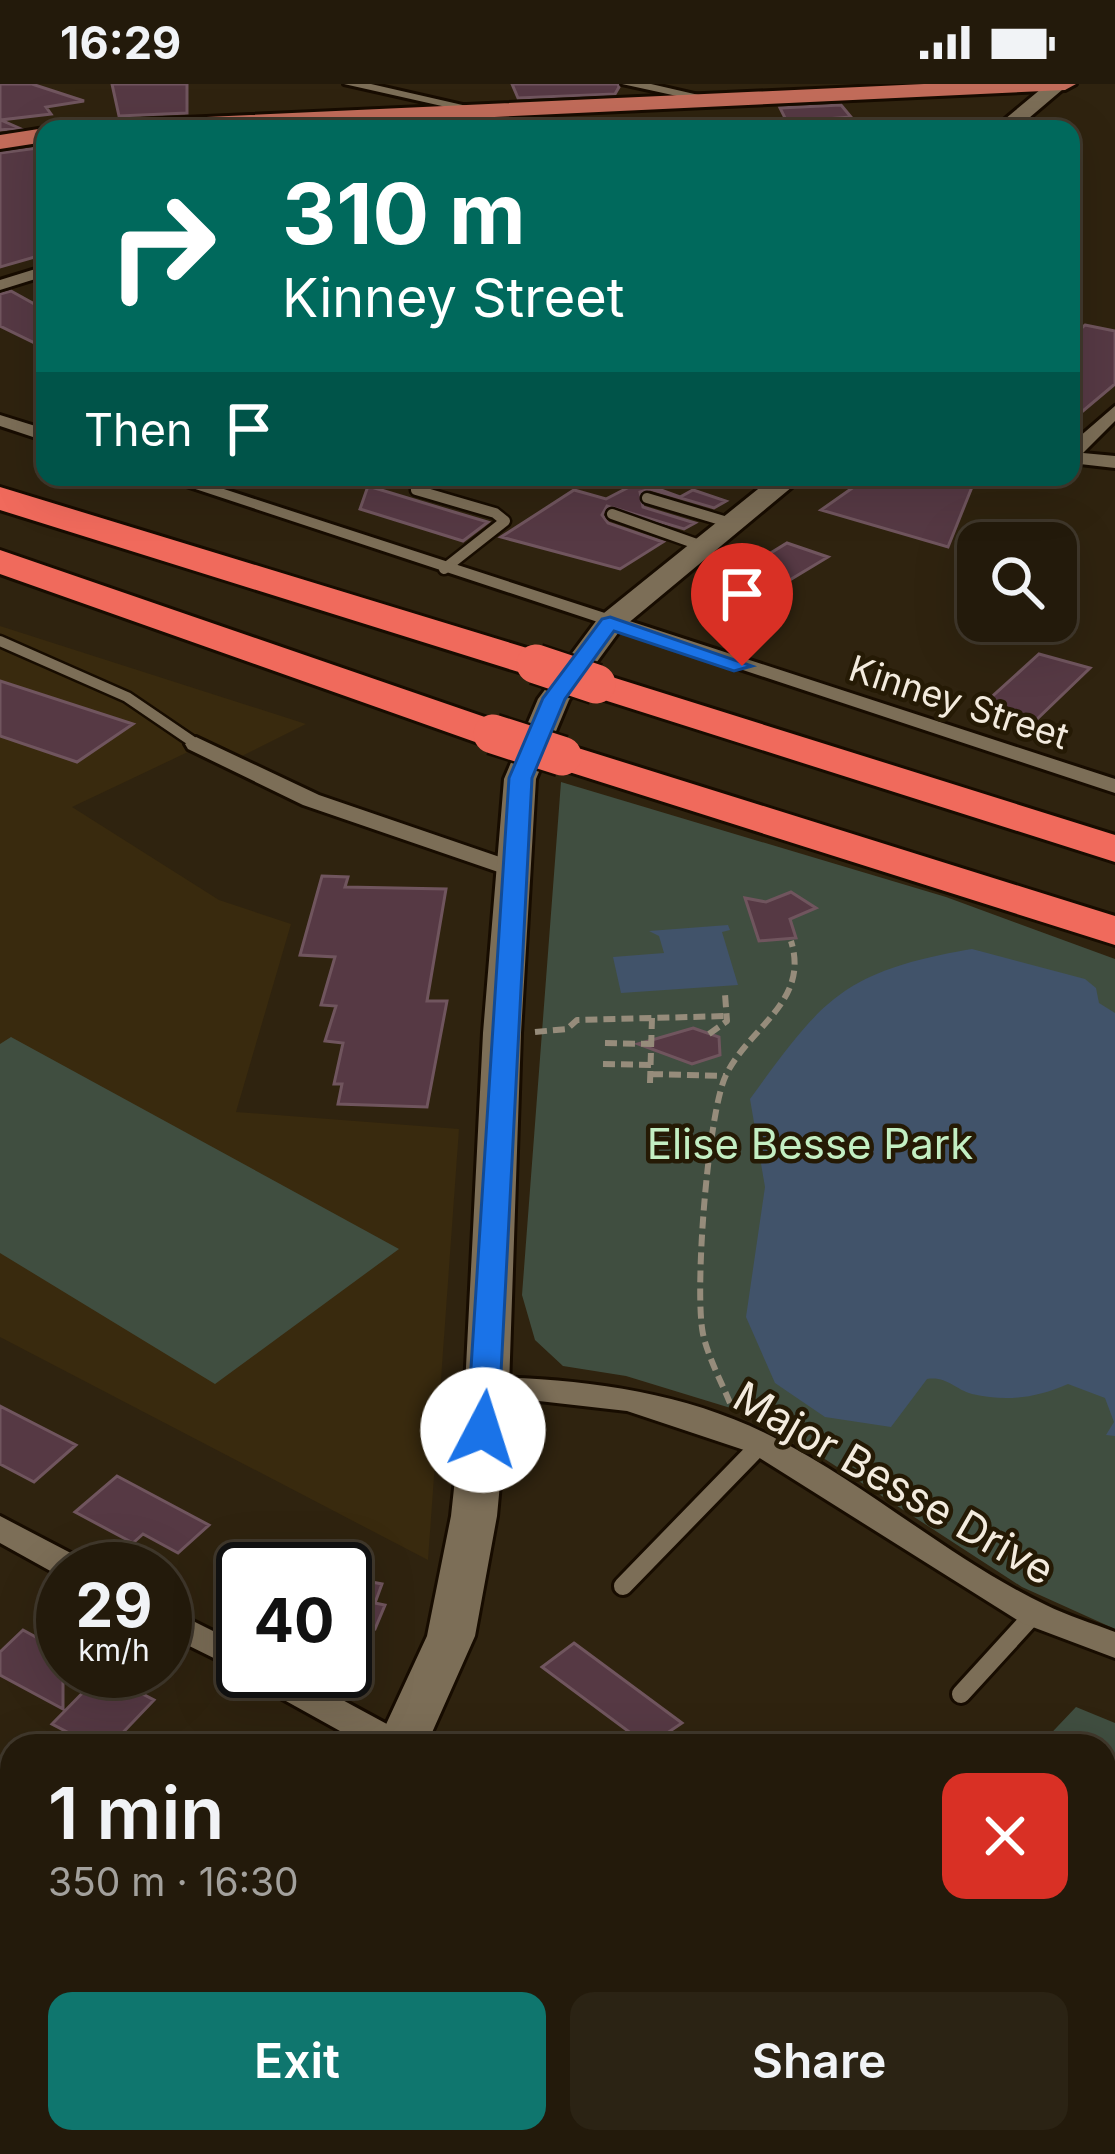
<!DOCTYPE html>
<meta charset="utf-8">
<style>
:root{--surface:#231a0b;--page:#2b2314;--text:#f1f3f6;--muted:#a3a19d;--line:#40382c;--accent:#0f766e}
body{margin:0;font-family:Inter,sans-serif;background:var(--page);color:var(--text);height:100vh;display:flex;flex-direction:column;font-size:45px;white-space:nowrap}
*{box-sizing:border-box;margin:0}
p{font-size:39px;color:var(--muted)}
.icon{flex:none;width:66px;height:66px;fill:none;stroke:currentColor;stroke-width:2;stroke-linecap:round;stroke-linejoin:round}
.map{position:relative;flex:1;overflow:hidden}
.sheet{position:absolute;left:0px;top:1650px;width:1116px;height:420px;display:flex;flex-direction:column;background:var(--surface);border-radius:36px 36px 0 0;box-shadow:0 12px 48px #0002,0 0 0 3px var(--line)}
.sheet>*{flex:none}
.guide{position:absolute;left:36px;top:36px;width:1044px;height:366px;border-radius:24px;box-shadow:0 12px 48px #0002,0 0 0 3px var(--line);background:#00695c;color:#fff;overflow:hidden}
.tools{position:absolute;left:957px;top:438px;display:grid;gap:24px}
.tools a{display:grid;place-items:center;width:120px;height:120px;border-radius:24px;background:var(--surface);box-shadow:0 12px 48px #0002,0 0 0 3px var(--line);font-size:60px}
.speed{position:absolute;left:36px;top:1458px;display:flex;gap:24px;font-size:60px;font-weight:700;text-align:center}
.speed>*{display:grid;place-content:center;width:156px;height:156px;border-radius:50%;background:var(--surface);box-shadow:0 12px 48px #0002,0 0 0 3px var(--line);line-height:1}
.speed small{font-size:30px;font-weight:400}
.speed .limit{border:6px solid #111;border-radius:18px;background:#fff;color:#111}
.pin{position:absolute;display:grid;place-items:center;width:102px;height:102px;color:#fff;margin:-123px -51px;border-radius:50% 50% 50% 0;rotate:-45deg;box-shadow:0 0 12px #0007}
.pin .icon{rotate:45deg}
.me{position:absolute;width:132px;margin:-66px;rotate:5deg;stroke-linejoin:round;filter:drop-shadow(0 0 9px #0008)}
.turn{display:flex;align-items:center;gap:42px;height:252px;padding:0 48px;font-size:54px}
.turn .icon{width:156px;height:156px;stroke-width:2.5}
.turn b{display:block;font-size:84px;line-height:102px}
.then{display:flex;align-items:center;height:114px;padding:0 48px;background:#0003;gap:24px;font-size:45px}
.round{display:grid;place-items:center;flex:none;width:126px;height:126px;border-radius:24px;background:var(--page)}
.headline{display:flex;align-items:center;justify-content:space-between;height:204px;padding:0 48px}
h1{font-size:72px;font-weight:600;line-height:90px}
.button{display:flex;gap:24px;margin-top:auto;padding:24px 48px}
.button a{flex:1;height:138px;border-radius:24px;background:var(--accent);color:#fff;font-size:48px;font-weight:600;line-height:138px;text-align:center}
.button a+a{background:var(--page);color:var(--text)}
.status{display:flex;justify-content:space-between;align-items:center;height:84px;padding:0 60px;background:var(--surface);direction:ltr}
.status svg{height:33px;fill:currentColor}
.map>svg:first-child{display:block}
</style>
<div class="status"><b>16:29</b><svg viewBox="0 0 49 12"><path d="M0 12V9h3v3zM5 12V6h3v6zM10 12V3h3v9zM15 12V0h3v12zM26 1h20v11H26zM47 4h2v5h-2z"/></svg></div>
<div class="map">
<svg width="1115" height="2070" viewBox="0 0 1115 2070">
<rect width="100%" height="100%" fill="#2f230f"/>
<path fill="#392a0e" d="M0,542L306,640L238,674L209,658L72,723L219,816L291,840L236,1028L459,1045L428,1476L0,1253Z"/>
<path fill="#404e40" d="M561,698L946,813L1115,875V1545L1022,1503L760,1333L626,1292L563,1282L535,1256L522,1211Z
M11,953L399,1165L215,1300L0,1169V960Z
M1076,1623L1115,1639V1844L1104,1838V1662H1039Z"/>
<path fill="#41536a" d="M728,841L730,846L722,848L738,901L621,909L613,873L664,869L659,852L649,847Z
M972,865L1085,895L1096,904L1099,919L1115,929V1352L1106,1351L1114,1338L1105,1314L1068,1300C1036,1314 1007,1318 972,1310C954,1305 947,1292 927,1295L891,1343L825,1333L775,1299L746,1233L765,1103L750,1015C823,914 844,887 972,865Z"/>
<path fill="#563944" stroke="#70555e" stroke-width="3" d="M0,0H32L84,17L46,23L51,30L1,36L19,44L0,46Z
M112,0H187V29L119,32Z
M512,0H618L619,3L615,10L518,14Z
M841,21L851,33L787,38L780,24Z
M45,63V170L0,183V69Z
M11,207L45,226V264L0,242V210Z
M1085,241L1115,247V300L1071,337V254Z
M868,393H976L948,463L821,426Z
M639,398L680,413L693,406L726,417L714,424L650,405L640,408L643,423L695,439L684,445L607,422L602,431L608,439L663,458L620,485L501,453L574,406L606,415Z
M368,402L454,428L488,438L463,457L360,425Z
M787,459L828,473L778,503L738,489Z
M1039,570L1090,584L1036,636L985,619Z
M0,597L133,640L77,678L0,652Z
M322,792L348,793L345,803L446,805L427,917H447L427,1023L338,1020L342,1000H334L343,959L325,957L336,922L321,921L335,873L300,871Z
M791,808L816,824L790,835L796,854L759,857L745,814L766,818Z
M693,944L719,953L720,971L692,980L638,960Z
M0,1322L76,1361L34,1398L0,1380Z
M117,1392L209,1441L178,1469L143,1450L133,1459L75,1428Z
M345,1493L382,1500L375,1519L385,1521L375,1545L345,1539Z
M23,1546L63,1568V1625L0,1591V1568Z
M574,1559L682,1639L648,1662L542,1583Z
M102,1589L154,1616L110,1662H94L52,1640Z"/>
<g fill="none" stroke-linecap="round" stroke-linejoin="round">
<g stroke="#170c00" stroke-width="15">
<path id="lane-far1" d="M416,406L495,429L505,437L444,485
M647,414L734,440
M612,430L705,463
M0,557L127,613L196,660"/>
</g>
<g stroke="#170c00" stroke-width="24">
<path id="lane" d="M623,1502L761,1360
M961,1610L1034,1530
M327,2058L331,2070"/>
</g>
<g stroke="#170c00" stroke-width="6">
<path id="street" d="M344,0H371L480,25L473,29Z
M622,0H651L716,15L709,19Z
M45,182V192L0,206V196Z
M1115,322V337L1083,369L1115,372V384L1071,379V360Z
M0,331L45,345V357L0,342Z
M159,393H187L1115,695V709Z
M196,653L319,711L520,780L524,785L520,790H504L303,721L188,665L185,660Z
M487,1293C583,1295 686,1308 773,1353C868,1401 950,1475 1046,1521C1068,1532 1092,1539 1115,1548V1574L1022,1539L750,1368L627,1327L476,1310L472,1303L476,1296Z
M0,1432L86,1477L90,1485H63V1494L0,1459Z
M165,1523L243,1562V1587H289L409,1652L414,1662H367L248,1596L244,1589L165,1550Z
M0,1935L12,1940V1977L0,1972Z"/>
</g>
<g stroke="#170c00" stroke-width="6">
<path id="secondary" d="M1047,0H1069L1016,45H993Z
M773,393H804L621,545L569,616L536,695L521,949L509,1303L497,1432L475,1552L426,1662H376L427,1552L451,1432L465,1303L483,949L504,695L538,615L599,533Z
M131,2058H189L184,2070H126Z"/>
</g>
<g stroke="#170c00" stroke-width="6">
<path id="primary" d="M924,0H1076L1065,6L241,45H85L96,38Z
M45,44V58L0,65V51Z"/>
</g>
<g stroke="#170c00" stroke-width="6">
<path id="highway" d="M0,403L550,571L556,580L550,589H522L0,426Z
M0,466L508,641L514,650L508,659H478L0,490Z
M596,588L1115,751V778L582,609L576,600L582,591Z
M562,659L1115,832V861L547,681L541,672L547,663Z"/>
</g>
<path stroke="#968c7b" stroke-width="6" stroke-dasharray="12 6" stroke-linecap="butt" d="M535,948L567,945L577,936L728,932
M709,950L727,937L725,910
M605,959L651,960
M603,980L652,981
M651,990L725,992
M650,999L652,934
M730,1319C721,1297 708,1273 703,1250C694,1207 708,1028 726,991C749,943 810,918 791,857"/>
<use href="#lane-far1" stroke="#7c6e57" stroke-width="10"/>
<use href="#lane" stroke="#7c6e57" stroke-width="18"/>
<use href="#street" fill="#7c6e57" fill-rule="evenodd"/>
<use href="#secondary" fill="#7c6e57" fill-rule="evenodd"/>
<use href="#primary" fill="#c26c5a" fill-rule="evenodd"/>
<use href="#highway" fill="#f06a5c" fill-rule="evenodd"/>
<g stroke="#170c00" stroke-width="44" stroke-linecap="butt">
<path id="highway-bridge" d="M536,580L596,600
M493,650L562,672"/>
</g>
<use href="#highway-bridge" stroke="#f06a5c" stroke-width="39"/>
</g>
<path fill="#1a73e8" stroke="#114b97" stroke-width="3" d="M610,533L752,582L734,587L614,547L565,615L532,694L498,1346L483,1357L467,1346L509,694L543,614L602,535Z"/>
<g text-anchor="middle" stroke-width="9" stroke-linejoin="round" paint-order="stroke">
<g font-size="36" fill="#f3ebde" stroke="#251a05">
<text transform="translate(959 618) rotate(18)" y="13">Kinney Street</text>
</g>
<g font-size="42" fill="#c3efc3" stroke="#251a05">
<text x="810" y="1075">Elise Besse Park</text>
</g>
<g font-size="42" fill="#f3ebde" stroke="#251a05">
<text transform="translate(894 1399) rotate(30)" y="15">Major Besse Drive</text>
</g>
</g>
</svg>
<div class="tools">
<a><svg class="icon" aria-label="search" viewBox="0 0 24 24"><circle cx="10" cy="10" r="6"/><path d="M15 15l6 6"/></svg></a>
</div>
<div class="speed"><div>29<small>km/h</small></div><div class="limit">40</div></div>
<div class="pin" style="left:742px;top:582px;background:#d93025"><svg class="icon" aria-label="arrive" viewBox="0 0 24 24"><path d="M6 21V4h12l-3 4 3 4H6"/></svg></div>
<svg class="me" style="left:483px;top:1346px" viewBox="-20 -20 40 40"><circle r="19" fill="#fff"/><path d="M0-13L10 11 0 6-10 11z" fill="#1a73e8"/></svg>
<div class="guide">
<div class="turn"><svg class="icon" aria-label="right" viewBox="0 0 24 24"><path d="M7 20v-9h11M14 6l5 5-5 5"/></svg><div><b>310 m</b>Kinney Street</div></div>
<div class="then">Then<svg class="icon" aria-label="arrive" viewBox="0 0 24 24"><path d="M6 21V4h12l-3 4 3 4H6"/></svg></div>
</div>
<section class="sheet">
<div class="headline"><div><h1>1 min</h1><p>350 m · 16:30</p></div><a class="round" style="background:#d93025;color:#fff"><svg class="icon" aria-label="close" viewBox="0 0 24 24"><path d="M6 6l12 12M18 6L6 18"/></svg></a></div>
<div class="button"><a>Exit</a><a>Share</a></div>
</section>
</div>
